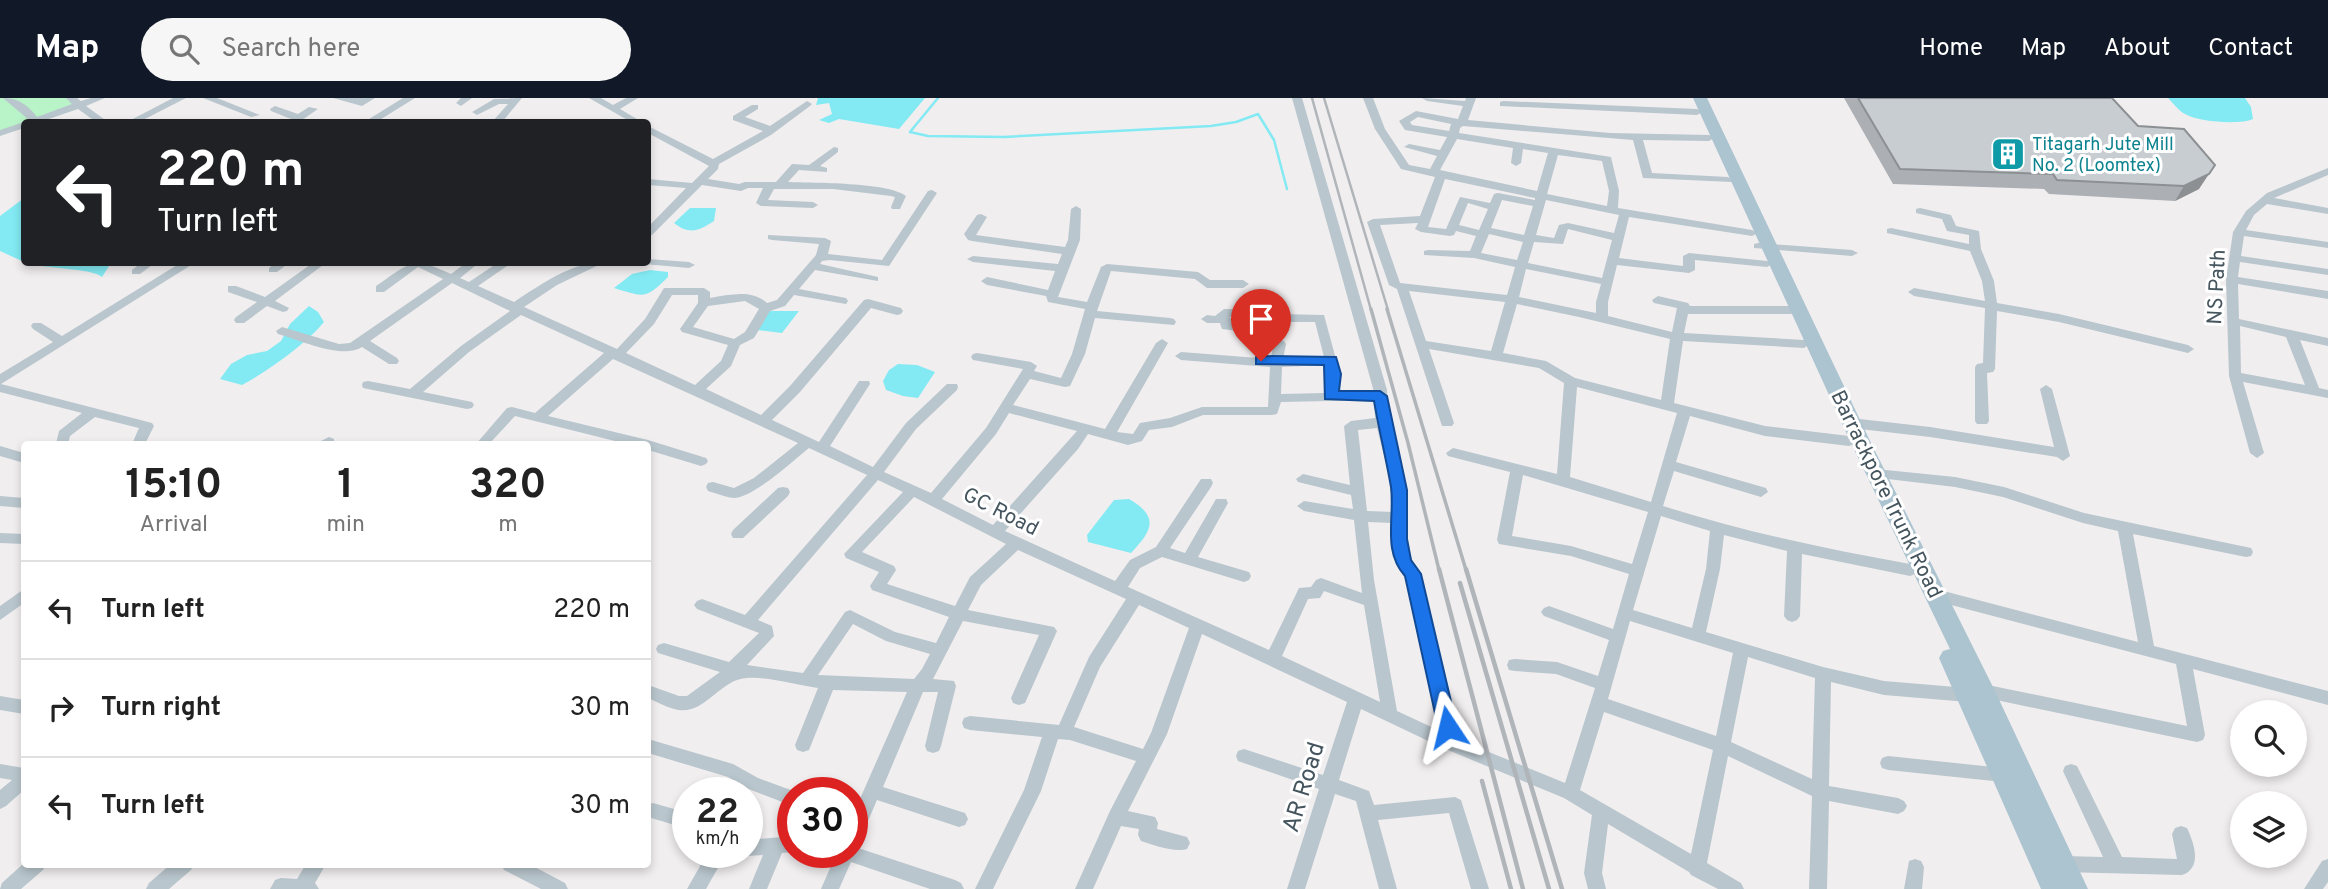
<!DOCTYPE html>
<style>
:root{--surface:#fff;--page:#f6f6f6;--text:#222;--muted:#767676;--line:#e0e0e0;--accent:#111827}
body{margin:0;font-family:Overpass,sans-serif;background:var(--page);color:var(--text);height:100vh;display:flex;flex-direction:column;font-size:26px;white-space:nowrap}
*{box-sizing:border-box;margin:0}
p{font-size:23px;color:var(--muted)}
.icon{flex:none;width:38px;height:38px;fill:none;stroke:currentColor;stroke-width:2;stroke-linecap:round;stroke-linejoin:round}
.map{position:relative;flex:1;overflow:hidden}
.panel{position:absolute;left:21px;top:343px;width:630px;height:427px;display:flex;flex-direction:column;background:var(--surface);border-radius:7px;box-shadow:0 4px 10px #0003}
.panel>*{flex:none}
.banner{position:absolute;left:21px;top:21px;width:630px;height:147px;border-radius:7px;box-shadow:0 4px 10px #0003;background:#202124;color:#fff;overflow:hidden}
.fabs{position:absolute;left:2230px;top:602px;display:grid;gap:14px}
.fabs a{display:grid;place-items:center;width:77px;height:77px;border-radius:50%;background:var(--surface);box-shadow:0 4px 10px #0003;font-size:35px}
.speed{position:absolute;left:672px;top:679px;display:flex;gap:14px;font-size:35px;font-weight:700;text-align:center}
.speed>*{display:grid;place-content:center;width:91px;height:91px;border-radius:50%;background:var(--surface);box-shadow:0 4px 10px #0003;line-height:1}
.speed small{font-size:18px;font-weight:400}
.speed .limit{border:10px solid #d22;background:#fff;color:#111}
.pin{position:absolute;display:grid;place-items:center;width:60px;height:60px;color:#fff;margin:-72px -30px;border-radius:50% 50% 50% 0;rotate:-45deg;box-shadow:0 0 7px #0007}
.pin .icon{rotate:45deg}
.me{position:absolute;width:77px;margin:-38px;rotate:350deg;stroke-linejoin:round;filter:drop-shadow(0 0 5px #0008)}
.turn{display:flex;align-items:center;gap:24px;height:147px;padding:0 21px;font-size:32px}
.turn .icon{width:91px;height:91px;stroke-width:2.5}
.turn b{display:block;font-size:49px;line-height:60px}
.eta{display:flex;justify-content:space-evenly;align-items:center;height:119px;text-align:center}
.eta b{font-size:42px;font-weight:700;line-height:49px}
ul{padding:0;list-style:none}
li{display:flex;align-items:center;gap:21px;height:98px;padding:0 21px;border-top:2px solid var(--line)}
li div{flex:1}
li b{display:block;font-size:26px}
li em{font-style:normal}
header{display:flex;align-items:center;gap:42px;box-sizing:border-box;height:98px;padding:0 35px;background:var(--accent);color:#fff}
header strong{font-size:33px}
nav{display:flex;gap:38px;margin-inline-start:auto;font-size:24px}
.search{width:490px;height:63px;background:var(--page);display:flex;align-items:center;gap:18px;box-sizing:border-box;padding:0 24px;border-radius:38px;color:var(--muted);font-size:26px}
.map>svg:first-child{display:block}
</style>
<header>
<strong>Map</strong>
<div class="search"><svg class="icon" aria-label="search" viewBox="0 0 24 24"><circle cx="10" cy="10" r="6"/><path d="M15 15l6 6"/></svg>Search here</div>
<nav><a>Home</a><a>Map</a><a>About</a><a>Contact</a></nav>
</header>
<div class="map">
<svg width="2328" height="791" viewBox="0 0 2328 791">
<rect width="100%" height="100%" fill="#f1eeef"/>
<path fill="#b9f3c8" d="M0,0H66L76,9L24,24L0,38Z"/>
<path fill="#83eaf3" d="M818,0H925L899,31L839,21L829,25L819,22L832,16L829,5L816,7Z
M2168,0H2245L2251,9L2253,21C2240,27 2198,24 2185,16C2179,13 2173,5 2168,0Z
M24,100V164L0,153V118Z
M690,110H716L714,123C699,133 689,137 674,125Z
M27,165H111L102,179C92,170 46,171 27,165Z
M650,172L668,174V179C645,202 644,199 614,190L632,176Z
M309,208L318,214L324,224C306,246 268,273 242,287L220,281L231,266L247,257L267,253L281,243L290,226Z
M765,213H799L782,235L757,232Z
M898,266L917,267L935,274L918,300L903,298L886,292L883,283L889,272Z
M1129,401C1160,419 1152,433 1131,455L1088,444L1087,437L1114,402Z"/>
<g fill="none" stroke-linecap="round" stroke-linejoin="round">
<path stroke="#83eaf3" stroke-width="2.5" d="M938,0L910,34L928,38L1004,39L1211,28L1236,24L1258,16L1274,42L1287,91"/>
<path fill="#b9c6cd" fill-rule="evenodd" d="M3,0C18,0 28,7 37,19L72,6L66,0H77L81,3L91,0H105L86,8L108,24H96L78,11L40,24H27L29,22Z
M173,0H186L139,24H127Z
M203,0H217L260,17L251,19Z
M333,0H375L362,8Z
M403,0H415L378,23L369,21Z
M461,0H472L461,8L456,5Z
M522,0L502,24H492L508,6H499L477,17L472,14L494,1Z
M589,0H601L613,7L626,0H638L620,11L642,24H631Z
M1292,0H1302L1387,292L1388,317L1406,393L1408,447L1413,465L1420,476L1454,613L1457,641L1565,685L1595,590L1556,576L1515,573L1509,572L1507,567L1509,562L1515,561L1557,564L1598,578L1609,542L1544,518L1541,514L1544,510L1549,508L1613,531L1629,476L1571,458L1499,446L1497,442L1510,374L1448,358L1446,355L1453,350L1557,376L1564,285L1539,270L1429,251L1454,325L1452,328H1442L1397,191L1389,187L1367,124L1373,121L1420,118L1435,79L1401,71L1375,31L1363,0H1373L1385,31L1409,67L1430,71L1437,58L1404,49L1409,46L1440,52L1447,39L1405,32L1399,23L1416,13L1458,21L1463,8L1427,3L1422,0L1465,3L1466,0H1476L1468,22L1610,35L1709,37L1714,40L1709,43L1643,42L1652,75L1728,79L1733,82L1732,84L1643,80L1633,42L1463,28L1460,30L1459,35L1611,59L1619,93L1618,110L1752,132L1758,135L1752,138L1629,119L1619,160L1683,168V158L1689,155L1767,163L1773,166L1767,169L1695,162V172L1689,175L1617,167L1608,204V218L1672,234L1677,210L1654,205L1652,202L1658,198L1688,205L1690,208H1799L1805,212L1799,216H1688L1684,235L1804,242L1810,246L1804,250L1683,243L1674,305L1765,328L1849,338L1856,343L1854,346L1849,348L1765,338L1690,318L1676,364L1766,390L1768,394L1761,399L1674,373L1663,408C1745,434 1826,451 1910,466L1915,468L1917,472L1915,476L1910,478L1802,456L1800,518L1797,522L1792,524L1787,522L1784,518L1787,453L1724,437L1720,471L1706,534L1823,569L1884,583L1968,590L1974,592L1976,597L1974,602L1968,604L1884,597L1831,584L1829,688L1898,700L1904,703L1907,708L1904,713L1898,716L1829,703L1827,791H1809L1812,698L1728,658L1707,765L1741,785L1744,791H1718L1691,777L1689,774L1608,726L1602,775L1606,791H1588L1584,775L1592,717L1564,700L1443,650L1361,611L1339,682L1369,693L1374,707L1455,699L1461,702L1489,791H1471L1449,715L1378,722L1397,791H1379L1356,703L1335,696L1305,791H1287L1319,691L1238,663L1236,658L1238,653L1244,651L1323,677L1347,604L1202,536L1167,636L1128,713L1155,719L1158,725L1157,731L1187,739L1190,745L1187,751C1175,755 1153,747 1141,743L1138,737L1139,731L1121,728L1093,791H1075L1110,713L1136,663L1070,642L1058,641L1041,693L993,791H975L1024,692L1042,639L970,632L964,630L962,625L964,620L970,618L1059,627L1089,559L1126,501L1018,452L981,487L968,512L1054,529L1057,533L1025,605L1019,607L1013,605L1011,600L1039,537L963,523L933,581L954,583L956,588L941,648L939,653L933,655L927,653L925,648L938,594H923L883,689L965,715L968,721L965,727L959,729L877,702L858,746L852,748V719L907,594L833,592L809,652L803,654L797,652L795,647L818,590C798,587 765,578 747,580C720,581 706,616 678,612C668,610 657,604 648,600V587L679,598H687L720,574L658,555L656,551L658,547L664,545L729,564L759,535L697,511L694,507L697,503L702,501L745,517L867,377L809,350C794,362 754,399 735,400C727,400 716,395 708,393L706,389L708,385L713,384L734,390L754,380L798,345L613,261L548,318L648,342L706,360L708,363L706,366L701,368L648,352V346H627L515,318L489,346H476L507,310L512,309L535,315L604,255L521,217L469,254L423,294L472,304L474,307L472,310L467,311L363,290L362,287L363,284L368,283L410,291L461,248L510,213L452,185L370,243L397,260L399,263L397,266H389L362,249C342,262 300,242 278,236L276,233L282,229L339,246L350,245L443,181L418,169L384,194H376V188C410,165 411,157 451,176L467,164H480L460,180L469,184L499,164H513L478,188L514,204C542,186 571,164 605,164L557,187L524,209L617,251L645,221L664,190H704L710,194V200C730,197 751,191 767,205L777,202L816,157L819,146L772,142L768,141V137L825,140L831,143L828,156L882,162L928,93L932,92L937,95L889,168L830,162L822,163L820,166L878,179V183L815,172L799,191L846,200L848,203L846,206L794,197L785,208L770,213L754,240L740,247L731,268L706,291L761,317L790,288L864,202L868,201L901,210L903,213L901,216L897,217L871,210L800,294L772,322L819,344L859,283H869L870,286L830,348L873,369L906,325L947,286H957L958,289L957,292L916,331L884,374L931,395L986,330L1023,271L973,262L971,259L973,256L977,255L1031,264L1037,268L1034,273L1061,280L1072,256L1085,211L1048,204L1046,198L987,187L981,183L987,179L1048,192L1055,173L973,164L967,161L973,158L1058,166L1062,156L972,143L968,142L964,136L977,117L981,116L987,119L976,137L1065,149L1068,142L1071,111L1076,108L1081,111L1080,142L1058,199L1087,204L1101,169L1107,166L1198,174L1210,182H1243L1249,186L1243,190H1207L1195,181L1111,173L1097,213L1170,220L1174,221L1176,224L1174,227L1095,220L1085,256L1070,288L1065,289L1030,281L1013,307L1105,331L1156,245L1162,241L1168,245L1117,334L1133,336L1140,325L1170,320L1202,309H1268L1270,269L1181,262L1175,258L1181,254L1271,261L1273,249L1244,246L1240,233L1222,231L1220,225H1207L1201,221L1207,217L1215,218L1224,211H1257L1278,216L1324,217L1340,276L1338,294H1374ZM1418,19L1451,26L1449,33L1412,27L1410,24ZM1457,41L1513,50L1511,65L1516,68L1521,65L1523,51L1548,55L1537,93L1440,72ZM1558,57L1602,63L1609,93L1607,108L1547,96ZM1445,81L1535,100V102L1498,95L1494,96L1490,105L1460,99L1446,131L1428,129ZM1502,102L1533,108L1524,137L1491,130ZM1546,102L1619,117L1614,135L1568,125L1559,127L1554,140L1536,137ZM1468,105L1488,111L1479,132L1459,127ZM1418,125L1415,131L1421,134L1450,138L1454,137L1456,133L1476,138L1470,153L1428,152L1424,153V157L1474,160L1515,169L1507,197L1400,185L1380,127ZM1568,131L1612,142L1602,180L1528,165L1534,144L1563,146ZM1489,136L1523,144L1517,162L1481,155ZM1526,171L1601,186L1596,204V215L1519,199ZM1409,193L1505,204L1491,253L1426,243ZM672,197H698V205L680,231L682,234L728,247L721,263L695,287L626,255L654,226ZM745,203L759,211L745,234L734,241L693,229L708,208ZM1517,206L1579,219L1670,241L1661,302L1575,280L1546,263L1503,255ZM1229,219H1257L1278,224H1315L1324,259L1283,261L1286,246L1284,243L1253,240L1249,227L1233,225V222ZM1325,267L1328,276L1325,295L1281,296L1282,269ZM1577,289L1677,315L1651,404L1570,379ZM1374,302L1375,320L1351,323L1344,328L1350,387L1303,376L1296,381L1298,384L1351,397L1353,411L1304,403L1297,408L1304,413L1354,422L1362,495L1321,480L1316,482L1311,489L1299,490L1269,552L1128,489L1140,470L1162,459L1244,484L1249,482L1251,478L1249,474L1198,459L1228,405L1226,401H1216L1185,455L1170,450L1211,389L1213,385L1211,381H1201L1156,449L1130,462L1115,483L1005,433L1078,351L1088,336L1128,347L1142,343L1149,332L1172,329L1203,317H1272L1277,316L1281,304ZM1009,315L1077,333L993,427L942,401L996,336ZM1377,330L1390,381L1393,414L1367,413L1358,332ZM1523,377L1648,414L1632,466L1571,448L1512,438ZM878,382L903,394L844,456L846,460L879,474L870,488L872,492L949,519L936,545L895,534L850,512L845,514L803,575L747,567L774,538L772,528L758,522ZM914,399L1006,446L970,479L955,508L887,486L896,472L894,468L862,454ZM1661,418L1710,433L1706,471L1692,530L1633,512ZM1368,424L1393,425L1395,457L1406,477L1438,613L1440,633L1397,613L1374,482ZM1324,493L1364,507L1380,604L1282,558L1308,501L1320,500ZM1139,507L1189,530L1151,635L1143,651L1074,629L1100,569ZM1630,523L1733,555L1716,638L1608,601ZM853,526L886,543L930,556L922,571L914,581L818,577ZM1748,559L1815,580L1812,681L1731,644ZM1604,614L1713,652L1691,756L1580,692Z
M807,3L812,6L810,8L771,37L719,66L718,71L708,81L739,86L745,84H776L792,66L809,67L834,49L838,50V54L820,68L827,70V74L799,72L788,84C813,85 888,84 906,98L900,111H892L891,109L895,99L891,98L833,91H774L768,102L813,104L818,107L813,110L761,108L756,105L763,90H748L741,93L702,87L652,137L648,138V129L686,90L648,87V81L692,85L709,68L648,35V28L713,61L763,33L733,22V18L752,7H758V11L745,19L770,28Z
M1503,3L1697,11L1702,14L1697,17L1500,8V4Z
M275,8L298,16L309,9L318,11L299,24H288L291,21L271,13L270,11Z
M24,24H26L24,30L0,38V32Z
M2328,70V77L2274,100L2328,110V116L2267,106L2254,117L2246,132L2328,144V150L2244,138L2241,158L2328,171V177L2240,164L2238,179L2328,193V201L2238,186L2239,221L2328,240V248L2300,242L2319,290L2328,292V300L2243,284L2264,355L2257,360L2250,355L2229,278L2226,182L2233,134L2246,113L2267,95ZM2240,228L2286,239L2305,287L2241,275Z
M1920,110L1951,117L1956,128L1979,133L1981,151L1994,183L1997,205L2059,216L2188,247L2194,251L2188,255L2059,224L1997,213L1995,271L1993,274L1987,275L1989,323L1987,326H1977L1975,323V269L1977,266L1983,265L1985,210L1914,198L1908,194L1914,190L1985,203L1982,183L1970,153L1887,135V131L1891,130L1969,146V137L1947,133L1942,121L1916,115V111Z
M1758,145L1852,152L1858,155L1852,158L1754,150V146Z
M648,161L689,164L695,167L689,170L644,166L643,164H648Z
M142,164H156L140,176H132V172Z
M182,164H196L1,286L152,325L154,328L145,346H132L139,330L95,319L70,338L68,346H56L59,333L82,315L0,294V276L53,244L33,231L31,228L33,225H41L62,238Z
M276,164H290L277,174H269V170Z
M314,164H327L275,203L289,210L287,213L283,214L267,208L244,225H236L234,222L236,219L257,204L228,194V188H236L265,199Z
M2046,287L2052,291L2070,358L2063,363L2057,359L1930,339L1851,330L1844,325L1851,320L1930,329L2054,349L2040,291Z
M329,339L334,341V346H320L321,343Z
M0,348L24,355V365L0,358Z
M1876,371L1955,379L2004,389L2084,415L2251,450L2253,454L2251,458L2246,459L2133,436L2154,548L2328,593V607L2193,571L2205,637L2203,642L2197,644L1977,598L1975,593L1977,588L1983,586L2187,628L2176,566L1936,503L1931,501L1928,497L1931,493L1936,491L2138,544L2118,433L2083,425L2003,399L1955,389L1871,379L1869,376L1871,373Z
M783,389L788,390L790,394L788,398L743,440H733L731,436L733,432L778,390Z
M0,398L24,400V410L0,408Z
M0,435L24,436V446L0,445Z
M24,491V505L0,522V508Z
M0,598L24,602V616L0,612Z
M648,641L733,666L758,680L799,695H793V708L746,690L728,679L648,655Z
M1888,658L2003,670L2009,672L2011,677L2009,682L2003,684L1888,672L1882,670L1880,665L1882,660Z
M0,666L24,670V692L6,708L0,711V692L12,682L0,680Z
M2071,666L2077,668L2122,759L2177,761L2172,736L2175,730L2181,728L2187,730C2195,747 2202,770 2182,777L2062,774L2056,772L2053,766L2056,760L2062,758L2103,759L2063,673L2065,668Z
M653,705L688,715V731L648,719V707Z
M793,738V754L782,755L767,791H749L763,757L747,758L741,756L747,754V742Z
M852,748L955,782L961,785L964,791H930L851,764L839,791H821L837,754H852Z
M708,754H727L706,791H687Z
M1915,761L1921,763L1924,769L1922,791H1904L1909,763Z
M2328,761V784L2323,791H2304L2322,763Z
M24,765L46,766L43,772L21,791H0L2,785Z
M171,766H194L191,772L169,791H146L149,785Z
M306,766H326L315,785L319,791H270L275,782L281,780L297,781Z
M501,766H529L565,785L568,791H541L504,772Z"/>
<path fill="#acc3d0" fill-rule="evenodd" d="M1693,0H1707L1871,345L1995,593L2088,791H2041L1939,560L1943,553L1950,551L1851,345Z"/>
<path stroke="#b0b5ba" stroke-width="2.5" d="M1312,0L1371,212
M1324,0L1388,212"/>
<path stroke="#b0b5ba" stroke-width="3.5" d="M1371,211L1408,345L1439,472
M1387,211L1466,472"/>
<path stroke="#b0b5ba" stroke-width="4.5" d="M1439,471L1523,791
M1466,471L1562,791
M1460,485L1549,791
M1482,683L1511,791"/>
</g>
<path fill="#acb0b5" d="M1844,0H2112L2138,28L2199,91L2175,103L2049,96L2044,91L1893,86Z"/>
<path fill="#8c9093" d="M2209,76L2199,91L2175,103L2184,88Z"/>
<path fill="#c8cdd2" stroke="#8c9093" stroke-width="2" d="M1858,0H2112L2138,28L2184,31L2215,67L2209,76L2184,88L2057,82L2053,76L1900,71Z"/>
<path fill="#1a73e8" stroke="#114b97" stroke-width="2" d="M1261,258L1336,259L1341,276L1339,293H1380L1387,298L1407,392V441L1411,462L1421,476L1457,629L1454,635L1448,637L1441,635L1438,629L1405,478C1382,452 1395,420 1391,389C1386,360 1379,332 1374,303L1325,301L1324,267L1256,266V259Z"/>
<defs>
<g id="building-square" transform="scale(1.75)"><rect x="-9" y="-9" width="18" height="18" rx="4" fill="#0f9aa8" stroke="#fff"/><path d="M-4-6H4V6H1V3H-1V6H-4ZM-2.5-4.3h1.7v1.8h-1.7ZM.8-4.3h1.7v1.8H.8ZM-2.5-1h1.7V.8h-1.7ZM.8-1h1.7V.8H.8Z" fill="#fff"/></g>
</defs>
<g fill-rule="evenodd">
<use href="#building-square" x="2008" y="56"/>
</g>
<g text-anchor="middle" stroke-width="6" stroke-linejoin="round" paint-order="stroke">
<g font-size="18" fill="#0d838f" stroke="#fff" text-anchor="start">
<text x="2032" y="52">Titagarh Jute Mill<tspan x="2032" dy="21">No. 2 (Loomtex)</tspan></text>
</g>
<g font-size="21" fill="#45555e" stroke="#fff">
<text transform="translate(2216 189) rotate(-87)" y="7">NS Path</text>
<text transform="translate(1887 396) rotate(64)" y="7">Barrackpore Trunk Road</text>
<text transform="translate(1001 413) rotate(27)" y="7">GC Road</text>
</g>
<g font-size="24" fill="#45555e" stroke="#fff">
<text transform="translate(1303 689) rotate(-73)" y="8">AR Road</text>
</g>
</g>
</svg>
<div class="fabs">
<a><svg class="icon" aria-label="search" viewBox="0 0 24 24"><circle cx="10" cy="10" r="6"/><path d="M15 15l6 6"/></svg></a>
<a><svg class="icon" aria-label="layers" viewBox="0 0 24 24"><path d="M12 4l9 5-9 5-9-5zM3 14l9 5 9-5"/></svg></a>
</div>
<div class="speed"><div>22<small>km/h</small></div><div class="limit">30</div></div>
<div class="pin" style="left:1261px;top:263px;background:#d93025"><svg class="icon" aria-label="arrive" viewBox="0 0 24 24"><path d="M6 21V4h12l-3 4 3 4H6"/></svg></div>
<svg class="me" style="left:1448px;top:629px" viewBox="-20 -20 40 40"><path d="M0-17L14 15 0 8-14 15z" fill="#1a73e8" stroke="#fff" stroke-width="4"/></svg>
<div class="banner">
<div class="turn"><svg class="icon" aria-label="left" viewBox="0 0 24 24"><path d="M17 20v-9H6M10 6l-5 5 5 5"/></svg><div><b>220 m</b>Turn left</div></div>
</div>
<section class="panel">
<div class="eta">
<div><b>15:10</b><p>Arrival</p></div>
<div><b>1</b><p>min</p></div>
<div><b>320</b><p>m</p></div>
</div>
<ul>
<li><svg class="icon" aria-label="left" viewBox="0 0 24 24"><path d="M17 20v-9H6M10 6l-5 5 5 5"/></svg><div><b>Turn left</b></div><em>220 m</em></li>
<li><svg class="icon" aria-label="right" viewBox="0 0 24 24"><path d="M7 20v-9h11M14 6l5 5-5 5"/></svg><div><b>Turn right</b></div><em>30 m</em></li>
<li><svg class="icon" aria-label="left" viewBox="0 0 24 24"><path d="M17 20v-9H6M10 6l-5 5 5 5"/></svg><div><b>Turn left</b></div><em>30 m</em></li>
</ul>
</section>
</div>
